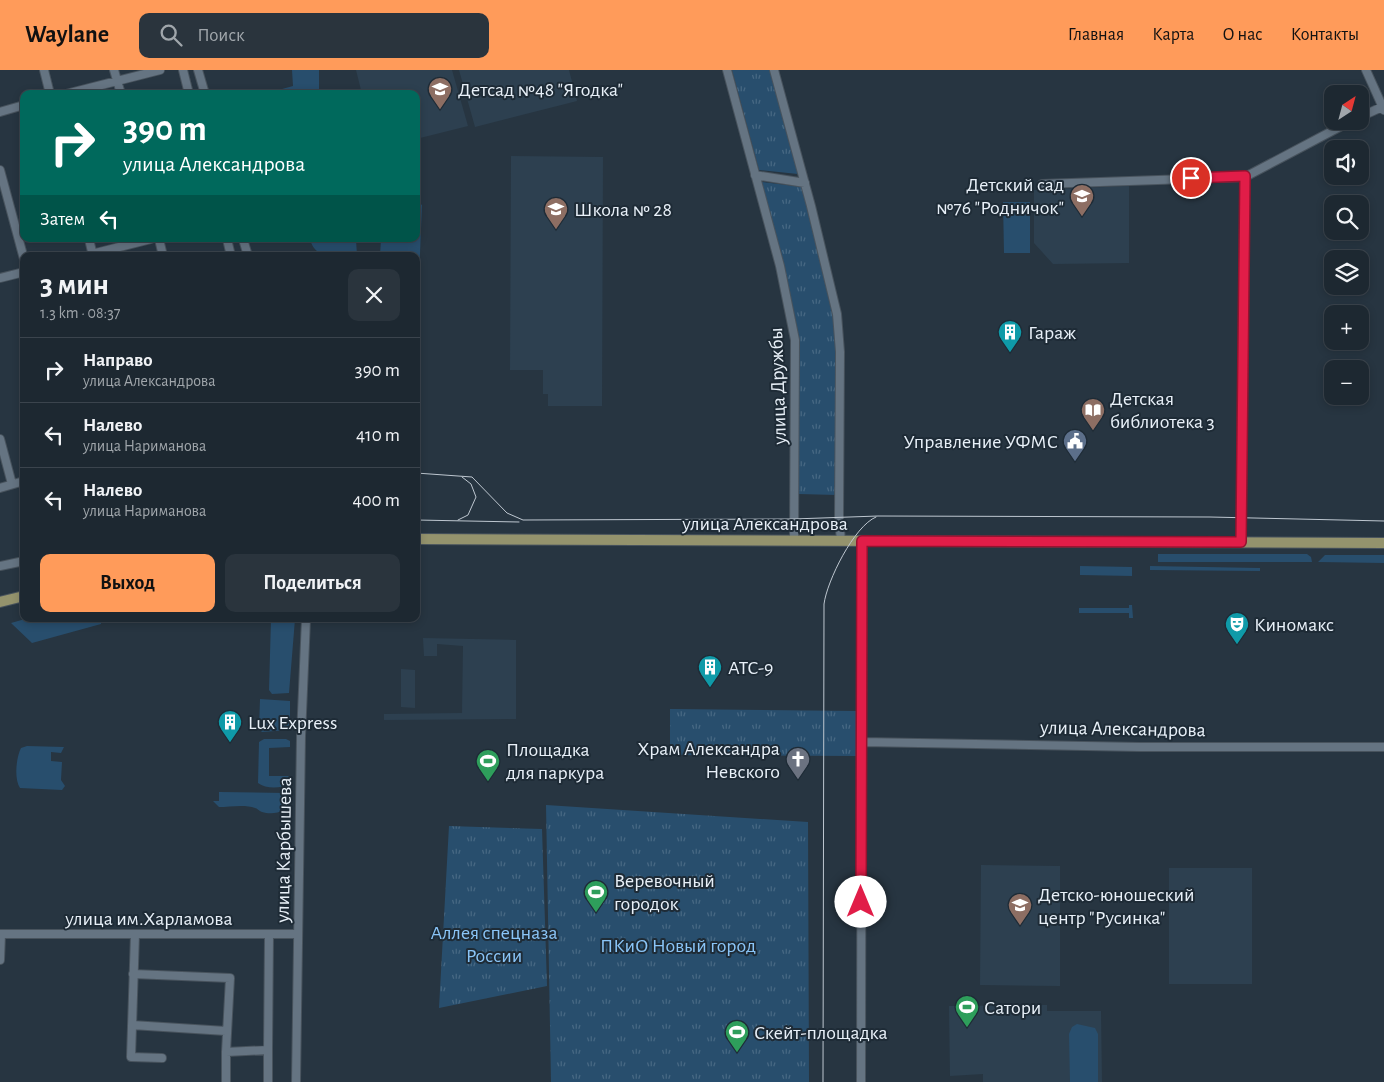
<!DOCTYPE html>
<html lang="ru">
<meta charset="utf-8">
<style>
:root{--surface:#1d2831;--page:#2a343d;--text:#f1f3f6;--muted:#a0a6ab;--line:#3b444d;--accent:#ff9b5a}
body{margin:0;font-family:"Alegreya Sans",sans-serif;background:var(--page);color:var(--text);height:100vh;display:flex;flex-direction:column;font-size:19px;white-space:nowrap}
*{box-sizing:border-box;margin:0}
p{font-size:16px;color:var(--muted)}
.icon{flex:none;width:28px;height:28px;fill:none;stroke:currentColor;stroke-width:2;stroke-linecap:round;stroke-linejoin:round}
.map{position:relative;flex:1;overflow:hidden}
.panel{position:absolute;left:20px;top:182px;width:400px;height:370px;display:flex;flex-direction:column;background:var(--surface);border-radius:10px;box-shadow:0 2px 8px #0003,0 0 0 1px var(--line)}
.panel>*{flex:none}
.hud{position:absolute;left:20px;top:20px;width:400px;height:152px;border-radius:10px;box-shadow:0 2px 8px #0003,0 0 0 1px var(--line);background:#00695c;color:#fff;overflow:hidden}
.needle{width:32px;rotate:36deg}
.tools{position:absolute;left:1324px;top:15px;display:grid;gap:10px}
.tools a{display:grid;place-items:center;width:45px;height:45px;border-radius:10px;background:var(--surface);box-shadow:0 2px 8px #0003,0 0 0 1px var(--line);font-size:25px}
.pin{position:absolute;display:grid;place-items:center;width:42px;height:42px;color:#fff;margin:-21px;border:2px solid #fff;border-radius:50%;box-shadow:0 1px 5px #0007}
.me{position:absolute;width:55px;margin:-28px;rotate:0deg;stroke-linejoin:round;filter:drop-shadow(0 0 4px #0008)}
.turn{display:flex;align-items:center;gap:18px;height:105px;padding:0 20px;font-size:22px}
.turn .icon{width:65px;height:65px;stroke-width:2.5}
.turn b{display:block;font-size:35px;line-height:42px}
.then{display:flex;align-items:center;height:48px;padding:0 20px;background:#0003;gap:10px;font-size:19px}
.round{display:grid;place-items:center;flex:none;width:52px;height:52px;border-radius:10px;background:var(--page)}
.head{display:flex;align-items:center;justify-content:space-between;height:85px;padding:0 20px}
h1{font-size:30px;font-weight:700;line-height:38px}
.cta{display:flex;gap:10px;margin-top:auto;padding:10px 20px}
.cta a{flex:1;height:58px;border-radius:10px;background:var(--accent);color:#111;font-size:20px;font-weight:700;line-height:58px;text-align:center}
.cta a+a{background:var(--page);color:var(--text)}
ul{padding:0;list-style:none}
li{display:flex;align-items:center;gap:15px;height:65px;padding:0 20px;border-top:1px solid var(--line)}
li div{flex:1}
li b{display:block;font-size:19px}
li em{font-style:normal}
header{display:flex;align-items:center;gap:30px;box-sizing:border-box;height:70px;padding:0 25px;background:var(--accent);color:#111}
header strong{font-size:24px}
nav{display:flex;gap:28px;margin-inline-start:auto;font-size:18px}
.search{width:350px;height:45px;background:var(--page);display:flex;align-items:center;gap:12px;box-sizing:border-box;padding:0 18px;border-radius:10px;color:var(--muted);font-size:19px}
.map>svg:first-child{display:block}
</style>
<header>
<strong>Waylane</strong>
<div class="search"><svg class="icon" aria-label="search" viewBox="0 0 24 24"><circle cx="10" cy="10" r="6"/><path d="M15 15l6 6"/></svg>Поиск</div>
<nav><a>Главная</a><a>Карта</a><a>О нас</a><a>Контакты</a></nav>
</header>
<div class="map">
<svg width="1384" height="1012" viewBox="0 0 1384 1012">
<defs>
<pattern id="park-tufts" width="24" height="20" patternUnits="userSpaceOnUse" patternTransform="scale(1.25)"><rect width="24" height="20" fill="#284e6d"/><path d="M3 7l-1-3M5 7V3M7 7l1-3M15 17l-1-3M17 17v-4M19 17l1-3" fill="none" stroke="#476883"/></pattern>
</defs>
<rect width="100%" height="100%" fill="#273541"/>
<path fill="#2d4050" d="M356,0H452L468,56L416,69V24H362Z
M459,0H569L577,31L475,57Z
M511,86L603,87L602,336H548V324H543V300H510Z
M1129,116V193L1053,194L1034,173V120Z
M423,568L516,570V649L384,650V644L462,643L463,576L437,574V586H424Z
M401,599L415,600V638L401,637Z
M981,795L1060,796V916L980,915Z
M1169,798H1252V914H1169Z
M1047,935V941H1101L1102,1012H983V1004L950,1006L949,936Z"/>
<path fill="#284e6d" d="M292,0H319V24H278L282,19L293,16Z
M416,131L422,135L419,208L416,209V186H380L381,169H416Z
M1003,132H1030V183H1004Z
M310,169H356L357,186C339,186 315,191 310,169Z
M1158,484H1307L1311,487L1312,492H1158Z
M1325,485H1384V493L1318,492Z
M1080,496L1132,497V506L1080,505Z
M1150,496L1260,498V501L1150,500Z
M1129,535H1132L1133,548H1129V543H1079V538H1129Z
M25,549H101V554L32,573L11,553Z
M271,549H295L289,623L272,624L269,620Z
M260,629L290,631V658L289,660L262,662L259,659Z
M264,669H286L290,671V677L269,678V706H290L289,713C282,719 266,719 258,713L259,672Z
M27,676L64,677L61,683L51,682V691L62,692L61,710L65,716L62,720L20,718C14,709 16,688 21,678Z
M219,722L285,723L290,730C289,743 272,745 262,742C259,741 257,738 255,738C245,734 229,737 219,737L213,731H219Z
M1077,954L1095,958L1098,964V1012H1070L1069,964L1072,957Z"/>
<path fill="url(#park-tufts)" d="M732,0H770L798,104L759,100Z
M761,112L803,117L834,244L837,282L838,425L799,424L798,270L785,203Z
M670,639L857,641L858,686L670,685Z
M546,735L808,752L809,1012H551Z
M449,756L542,759L547,916L439,938Z"/>
<g fill="none" stroke-linecap="round" stroke-linejoin="round">
<g stroke="#48535d" stroke-width="10">
<path id="minor" d="M44,0L50,24
M114,0L121,24
M183,0L189,24
M198,0L205,24
M727,0L780,196L795,270L794,471
M774,0L811,136L837,244L840,282L839,448L841,471
M1366,0L1384,40
M66,24L160,0
M0,42L24,35
M1360,47L1384,36
M0,100L24,189
M755,105L805,113
M1042,114L1245,107L1351,51
M89,169L93,186
M159,169L163,186
M227,169L231,186
M243,169L248,186
M84,186L151,169
M0,208L24,202
M0,369L12,414
M0,418L24,411
M1241,472L1245,107
M0,496L24,491
M862,672L1140,677H1384
M0,864H297
M135,864L131,987L162,988
M0,890L1,864
M133,904L230,908L226,982
M132,955L226,961
M268,980L269,865
M226,1012V982L268,980V1012
M296,1012L301,666L306,549
M861,1012L862,471"/>
</g>
<g stroke="#48535d" stroke-width="12">
<path id="major" d="M416,469L1384,473
M0,532L24,526"/>
</g>
<use href="#minor" stroke="#657482" stroke-width="8"/>
<use href="#major" stroke="#94936d" stroke-width="10"/>
<path stroke="#bec7d0" stroke-width="1" d="M416,403L472,407L507,443L523,450L793,449L878,446L1210,447L1384,451
M416,450L519,452
M458,450L468,445L476,427L471,414L462,407
M823,1012L824,534C827,511 854,456 876,447"/>
</g>
<g fill="none" stroke-linecap="round" stroke-linejoin="round">
<g stroke="#92132f" stroke-width="12">
<path id="route" d="M861,832L862,471L1241,472L1245,106L1191,108"/>
</g>
<use href="#route" stroke="#e11d48" stroke-width="9"/>
</g>
<defs>
<g id="school-pin" transform="scale(1.25)"><path d="M0 17L-7.5 6A9.5 9.5 0 1 1 7.5 6Z" fill="#8d6e63" stroke="#1e2b36"/><path d="M0-5L7-2L0 1L-7-2ZM-4 1L0 2.5L4 1V4Q0 6-4 4Z" fill="#fff"/></g>
<g id="building-pin" transform="scale(1.25)"><path d="M0 17L-7.5 6A9.5 9.5 0 1 1 7.5 6Z" fill="#0f9aa8" stroke="#1e2b36"/><path d="M-4-6H4V6H1V3H-1V6H-4ZM-2.5-4.3h1.7v1.8h-1.7ZM.8-4.3h1.7v1.8H.8ZM-2.5-1h1.7V.8h-1.7ZM.8-1h1.7V.8H.8Z" fill="#fff"/></g>
<g id="library-pin" transform="scale(1.25)"><path d="M0 17L-7.5 6A9.5 9.5 0 1 1 7.5 6Z" fill="#8d6e63" stroke="#1e2b36"/><path d="M-6-4Q-3-5.5-.7-3.5V5Q-3 3-6 4ZM6-4Q3-5.5 .7-3.5V5Q3 3 6 4Z" fill="#fff"/></g>
<g id="civic-pin" transform="scale(1.25)"><path d="M0 17L-7.5 6A9.5 9.5 0 1 1 7.5 6Z" fill="#5c6f8a" stroke="#1e2b36"/><path d="M-.6-6.5H3V-4.5H.6V-3L4-1V1h2V6H-6V1h2V-1L-.6-3ZM-1.2 2.5V6h2.4V2.5Z" fill="#fff"/></g>
<g id="theatre-pin" transform="scale(1.25)"><path d="M0 17L-7.5 6A9.5 9.5 0 1 1 7.5 6Z" fill="#0f9aa8" stroke="#1e2b36"/><path d="M-5-5.5Q0-4 5-5.5V0Q5 5 0 6Q-5 5-5 0ZM-3.3-2.5H-1v1.5H-3.3ZM1-2.5H3.3v1.5H1ZM-2.8 1Q0 5.5 2.8 1Z" fill="#fff"/></g>
<g id="church-pin" transform="scale(1.25)"><path d="M0 17L-7.5 6A9.5 9.5 0 1 1 7.5 6Z" fill="#6b7280" stroke="#1e2b36"/><path d="M-1.2-6h2.4v3.5h3.3v2.4h-3.3V6h-2.4V-.1h-3.3v-2.4h3.3Z" fill="#fff"/></g>
<g id="stadium-pin" transform="scale(1.25)"><path d="M0 17L-7.5 6A9.5 9.5 0 1 1 7.5 6Z" fill="#2e9e5b" stroke="#1e2b36"/><path d="M0-5a6.5 5 0 1 0 0 10a6.5 5 0 1 0 0-10ZM-3.5-1.8h7v3.6h-7Z" fill="#fff"/></g>
</defs>
<g fill-rule="evenodd">
<use href="#school-pin" x="440" y="19"/>
<use href="#school-pin" x="1082" y="126"/>
<use href="#school-pin" x="556" y="139"/>
<use href="#building-pin" x="1010" y="262"/>
<use href="#library-pin" x="1093" y="340"/>
<use href="#civic-pin" x="1075" y="371"/>
<use href="#theatre-pin" x="1237" y="554"/>
<use href="#building-pin" x="710" y="597"/>
<use href="#building-pin" x="230" y="652"/>
<use href="#church-pin" x="798" y="689"/>
<use href="#stadium-pin" x="488" y="691"/>
<use href="#stadium-pin" x="596" y="822"/>
<use href="#school-pin" x="1020" y="835"/>
<use href="#stadium-pin" x="967" y="937"/>
<use href="#stadium-pin" x="737" y="962"/>
</g>
<g text-anchor="middle" stroke-width="4" stroke-linejoin="round" paint-order="stroke">
<g font-size="20" fill="#e8f0f8" stroke="#1e2b36" text-anchor="start">
<text x="458" y="26">Детсад №48 "Ягодка"</text>
<text x="1064" y="121" text-anchor="end">Детский сад<tspan x="1064" dy="23">№76 "Родничок"</tspan></text>
<text x="574" y="146">Школа № 28</text>
<text x="1028" y="269">Гараж</text>
<text x="1110" y="335">Детская<tspan x="1110" dy="23">библиотека 3</tspan></text>
<text x="1058" y="378" text-anchor="end">Управление УФМС</text>
<text x="1254" y="561">Киномакс</text>
<text x="728" y="604">АТС-9</text>
<text x="248" y="659">Lux Express</text>
<text x="780" y="685" text-anchor="end">Храм Александра<tspan x="780" dy="23">Невского</tspan></text>
<text x="506" y="686">Площадка<tspan x="506" dy="23">для паркура</tspan></text>
<text x="614" y="817">Веревочный<tspan x="614" dy="23">городок</tspan></text>
<text x="1038" y="831">Детско-юношеский<tspan x="1038" dy="23">центр "Русинка"</tspan></text>
<text x="984" y="944">Сатори</text>
<text x="754" y="969">Скейт-площадка</text>
</g>
<g font-size="20" fill="#e8f0f8" stroke="#1e2b36">
<text transform="translate(777 316) rotate(-92)" y="7">улица Дружбы</text>
<text x="765" y="460">улица Александрова</text>
<text transform="translate(1123 658) rotate(1)" y="7">улица Александрова</text>
<text transform="translate(283 780) rotate(-89)" y="7">улица Карбышева</text>
<text x="149" y="855">улица им.Харламова</text>
</g>
<g font-size="20" fill="#8ac5f8" stroke="#1e2b36">
<text x="494" y="869">Аллея спецназа<tspan x="494" dy="23">России</tspan></text>
<text x="678" y="882">ПКиО Новый город</text>
</g>
</g>
</svg>
<div class="tools">
<a><svg class="needle" viewBox="-14 -14 28 28"><path d="M0-13l5 13h-10z" fill="#e53935"/><path d="M0 13l5-13h-10z" fill="#a0a6ab"/></svg></a>
<a><svg class="icon" aria-label="sound" viewBox="0 0 24 24"><path d="M4 9h4l5-4v14l-5-4H4zM17 9q2 3 0 6"/></svg></a>
<a><svg class="icon" aria-label="search" viewBox="0 0 24 24"><circle cx="10" cy="10" r="6"/><path d="M15 15l6 6"/></svg></a>
<a><svg class="icon" aria-label="layers" viewBox="0 0 24 24"><path d="M12 4l9 5-9 5-9-5zM3 14l9 5 9-5"/></svg></a>
<a>+</a>
<a>−</a>
</div>
<div class="pin" style="left:1191px;top:108px;background:#d93025"><svg class="icon" aria-label="arrive" viewBox="0 0 24 24"><path d="M6 21V4h12l-3 4 3 4H6"/></svg></div>
<svg class="me" style="left:861px;top:832px" viewBox="-20 -20 40 40"><circle r="19" fill="#fff"/><path d="M0-13L10 11 0 6-10 11z" fill="#e11d48"/></svg>
<div class="hud">
<div class="turn"><svg class="icon" aria-label="right" viewBox="0 0 24 24"><path d="M7 20v-9h11M14 6l5 5-5 5"/></svg><div><b>390 m</b>улица Александрова</div></div>
<div class="then">Затем<svg class="icon" aria-label="left" viewBox="0 0 24 24"><path d="M17 20v-9H6M10 6l-5 5 5 5"/></svg></div>
</div>
<section class="panel">
<div class="head"><div><h1>3 мин</h1><p>1.3 km · 08:37</p></div><a class="round"><svg class="icon" aria-label="close" viewBox="0 0 24 24"><path d="M6 6l12 12M18 6L6 18"/></svg></a></div>
<ul>
<li><svg class="icon" aria-label="right" viewBox="0 0 24 24"><path d="M7 20v-9h11M14 6l5 5-5 5"/></svg><div><b>Направо</b><p>улица Александрова</p></div><em>390 m</em></li>
<li><svg class="icon" aria-label="left" viewBox="0 0 24 24"><path d="M17 20v-9H6M10 6l-5 5 5 5"/></svg><div><b>Налево</b><p>улица Нариманова</p></div><em>410 m</em></li>
<li><svg class="icon" aria-label="left" viewBox="0 0 24 24"><path d="M17 20v-9H6M10 6l-5 5 5 5"/></svg><div><b>Налево</b><p>улица Нариманова</p></div><em>400 m</em></li>
</ul>
<div class="cta"><a>Выход</a><a>Поделиться</a></div>
</section>
</div>
